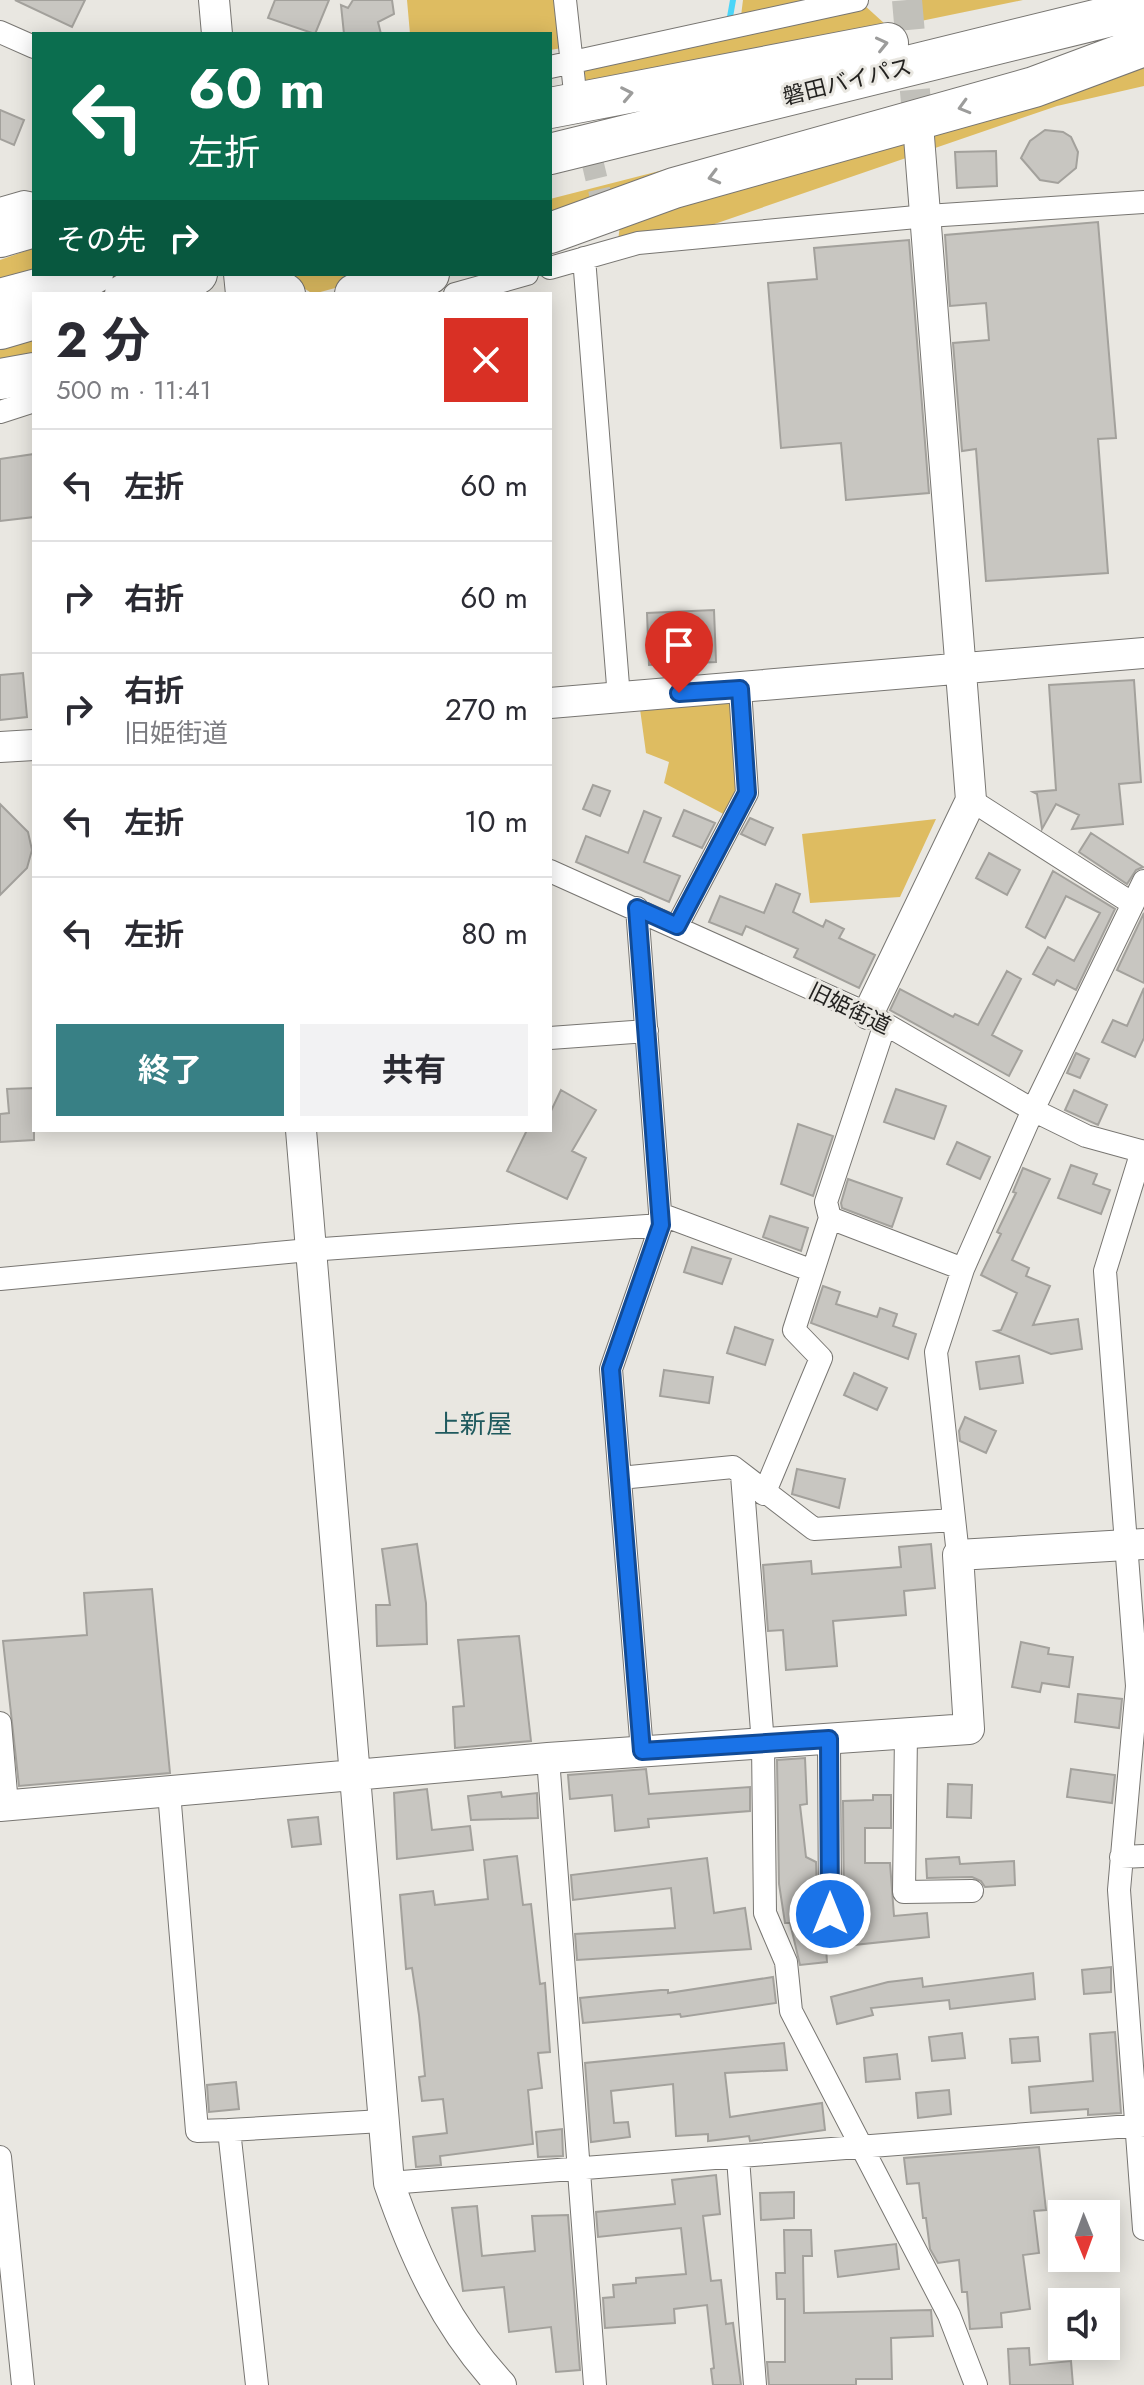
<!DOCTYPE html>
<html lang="ja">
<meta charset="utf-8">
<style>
:root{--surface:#fff;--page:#f2f2f3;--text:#2b2b33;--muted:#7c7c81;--line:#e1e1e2;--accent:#388085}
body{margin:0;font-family:Jost,"Noto Sans JP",sans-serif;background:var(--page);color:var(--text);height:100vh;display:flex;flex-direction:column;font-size:30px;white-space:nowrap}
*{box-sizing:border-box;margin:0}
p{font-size:26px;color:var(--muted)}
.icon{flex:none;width:44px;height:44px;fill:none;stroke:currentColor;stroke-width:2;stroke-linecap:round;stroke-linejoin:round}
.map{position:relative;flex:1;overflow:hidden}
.drawer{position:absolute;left:32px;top:292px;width:520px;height:840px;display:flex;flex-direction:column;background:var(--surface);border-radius:0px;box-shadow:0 4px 20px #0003}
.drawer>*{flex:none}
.banner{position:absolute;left:32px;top:32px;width:520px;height:244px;border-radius:0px;box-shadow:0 4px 20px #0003;background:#0b6e4f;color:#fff;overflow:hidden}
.needle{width:52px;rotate:179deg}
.controls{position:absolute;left:1048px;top:2200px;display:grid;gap:16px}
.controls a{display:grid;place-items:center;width:72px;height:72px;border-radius:0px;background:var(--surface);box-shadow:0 4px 20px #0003;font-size:40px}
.pin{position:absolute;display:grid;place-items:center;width:68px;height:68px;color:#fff;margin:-82px -34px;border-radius:50% 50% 50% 0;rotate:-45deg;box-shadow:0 0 8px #0007}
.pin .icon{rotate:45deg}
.me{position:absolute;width:88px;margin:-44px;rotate:0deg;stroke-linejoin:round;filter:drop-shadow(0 0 6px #0008)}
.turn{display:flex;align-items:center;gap:28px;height:168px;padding:0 24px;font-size:36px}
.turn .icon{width:104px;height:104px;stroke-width:2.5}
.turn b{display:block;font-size:56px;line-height:68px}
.then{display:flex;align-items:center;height:76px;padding:0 24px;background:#0003;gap:16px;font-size:30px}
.round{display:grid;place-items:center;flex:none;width:84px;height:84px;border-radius:0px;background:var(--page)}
.head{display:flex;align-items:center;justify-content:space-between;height:136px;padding:0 24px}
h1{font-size:48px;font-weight:700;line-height:60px}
.primary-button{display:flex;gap:16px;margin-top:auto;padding:16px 24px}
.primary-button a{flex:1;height:92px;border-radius:0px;background:var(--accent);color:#fff;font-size:32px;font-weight:700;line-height:92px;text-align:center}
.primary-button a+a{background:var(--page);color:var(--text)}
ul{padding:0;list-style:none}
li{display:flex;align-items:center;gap:24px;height:112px;padding:0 24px;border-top:2px solid var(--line)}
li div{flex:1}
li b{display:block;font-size:30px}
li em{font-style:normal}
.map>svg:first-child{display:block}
</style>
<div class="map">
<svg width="1144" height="2385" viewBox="0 0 1144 2385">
<rect width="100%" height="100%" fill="#e9e7e1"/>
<path fill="#debc61" d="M407,0H565L568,47L550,50V34H410Z
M743,0H841L741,16Z
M916,0H1023L916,22Z
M863,4L885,24L583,83V64Z
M1144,55V86L1057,106L665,241L617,249L620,225Z
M816,131L550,230V199Z
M34,248V270L0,280V260Z
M282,274H387L313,294Z
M34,337V371L0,377V346Z
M740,698L747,793L733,819L664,783L669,762L646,753L640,709Z
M936,819L900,897L810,903L802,834Z"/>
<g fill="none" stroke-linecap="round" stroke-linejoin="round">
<path stroke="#4bd5f8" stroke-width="6" d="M730,17L733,0"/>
</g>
<path fill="#c8c6c1" stroke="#a3a19c" stroke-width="2" d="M15,0H85L72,27Z
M275,0H329L315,34L268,18Z
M353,0H392L394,14L378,22L381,34H344L341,5L348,8Z
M0,110L24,120L14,145L0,139Z
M1045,130L1063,132L1071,137L1078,152L1076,168L1058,183L1040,180L1021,158L1030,141Z
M996,151L997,186L957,188L955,152Z
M1098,222L1116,438L1098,439L1108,573L986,581L976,449L962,451L953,343L989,340L986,303L950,306L945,235Z
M909,240L929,493L846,500L841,443L781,448L768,283L817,279L814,248Z
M34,454V517L0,521V459Z
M714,610L716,662L649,665L647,613Z
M23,673L27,717L0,720V675Z
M1134,680L1141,782L1119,784L1123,824L1072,829L1079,815L1056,804L1042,829L1037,794L1033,792L1056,790L1049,685Z
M593,785L610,791L600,816L583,809Z
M0,804L28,832L32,850L27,868L0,895Z
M684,810L715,823L702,848L673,836Z
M644,811L661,818L644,862L680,876L669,902L576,862L586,836L628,853Z
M750,818L773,828L765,845L741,834Z
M1091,833L1143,867L1136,870L1127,884L1079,852Z
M989,853L1020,870L1007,895L976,878Z
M1053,871L1115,909L1076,990L1057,980L1054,985L1033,974L1048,947L1074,961L1100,913L1066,896L1045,938L1026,927Z
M776,884L800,894L793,912L823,927L826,920L844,929L839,938L875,955L859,988L794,957L798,949L746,926L742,935L709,922L720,896L764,913Z
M1144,913V983L1117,970Z
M1007,971L1021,979L992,1035L1022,1051L1009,1076L890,1010L900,989L953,1017L955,1014L978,1025Z
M1144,988V1038L1135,1057L1102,1042L1113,1020L1127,1026Z
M1076,1053L1089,1059L1080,1078L1067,1073Z
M34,1088V1140L0,1142V1114L9,1113L7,1089Z
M896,1089L946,1106L934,1139L884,1122Z
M561,1090L596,1110L572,1151L586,1158L567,1199L507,1171L527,1130H550V1113Z
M1074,1090L1107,1105L1098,1125L1065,1110Z
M798,1124L833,1136L813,1196L781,1184Z
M957,1142L990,1157L980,1179L947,1164Z
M1071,1165L1097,1174L1093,1184L1110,1190L1101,1214L1058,1198Z
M1023,1168L1050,1179L1012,1260L1029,1268L1026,1276L1050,1286L1033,1325L1078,1319L1082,1349L1051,1354L995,1331L1001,1330L1017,1293L981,1275L1001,1234L997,1232L1016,1193L1013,1192Z
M848,1179L902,1198L892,1227L842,1208L841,1203Z
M770,1216L808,1228L801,1251L763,1237Z
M692,1247L731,1259L722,1284L684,1272Z
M823,1286L840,1292L836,1304L877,1317L880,1308L897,1314L893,1326L916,1334L908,1359L811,1323Z
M735,1327L773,1340L765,1365L727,1353Z
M1019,1356L1023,1383L980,1389L976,1362Z
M664,1370L713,1377L709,1403L660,1396Z
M854,1373L887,1388L877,1410L844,1395Z
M965,1417L996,1431L986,1453L960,1441L959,1431Z
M797,1469L845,1479L839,1508L792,1494Z
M417,1544L426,1603L427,1644L377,1646L376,1605H390L382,1549Z
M931,1544L935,1588L904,1591L906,1615L833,1621L837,1666L786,1670L783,1630L768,1631L763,1565L811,1561L812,1574L901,1567L899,1547Z
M152,1589L170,1773L19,1786L3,1641L87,1635L84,1593Z
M519,1636L531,1741L455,1748L453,1707L464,1706L458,1640Z
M1021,1642L1049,1648L1048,1654L1073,1657L1069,1687L1042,1683L1040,1692L1012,1687Z
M1078,1694L1122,1699L1119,1728L1075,1722Z
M805,1758L807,1804L800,1805L806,1857L816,1862L818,1922L831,1928L842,1922L844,1915L843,1801L873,1800V1795H891V1828H865V1863H890L894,1916L927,1913L929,1937L826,1948L827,1962L800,1965L790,1923H785L779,1884L777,1760Z
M646,1769L649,1794L750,1787V1811L648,1819L649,1827L615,1831L612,1795L570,1799L568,1775Z
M1071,1769L1115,1775L1112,1803L1067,1797Z
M948,1784L972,1785L971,1818L947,1817Z
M427,1789L432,1830L470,1826L473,1850L397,1859L394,1793Z
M501,1792L502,1797L537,1793L538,1818L471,1820L468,1796Z
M318,1817L321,1844L292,1847L288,1820Z
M517,1856L523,1905L531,1904L540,1984L545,1983L550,2052L538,2053L542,2088L528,2090L533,2144L440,2156L441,2165L416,2167L413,2137L447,2133L443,2099L422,2101L419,2077L425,2076L419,2015L412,1968L406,1969L400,1895L433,1891L435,1905L488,1899L484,1860Z
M959,1857L960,1864L1014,1861L1015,1885L985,1887L981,1881L972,1877L927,1878L926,1859Z
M707,1858L714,1913L745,1908L751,1949L577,1960L575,1934L675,1928L671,1888L573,1900L571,1875Z
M1111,1967V1992L1084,1994L1082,1970Z
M1033,1973L1035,1999L950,2009L949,2000L871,2008L873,2015L837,2024L831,1997L888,1982L922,1978L923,1987Z
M773,1977L776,2003L681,2017L680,2014L583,2023L580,1998L661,1990H668V1993Z
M1115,2032L1121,2113L1088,2115V2109L1031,2113L1029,2087L1093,2081L1090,2034Z
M962,2033L965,2058L932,2061L929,2037Z
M1038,2037L1040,2061L1012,2063L1010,2039Z
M784,2043L787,2070L725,2073L730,2117L822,2103L825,2130L750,2141L749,2136L708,2141V2134L676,2136L673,2084L611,2091L614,2123L628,2122L630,2137L591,2142L585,2063Z
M897,2054L900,2079L866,2082L864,2058Z
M236,2082L239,2109L209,2112L207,2085Z
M949,2090L951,2114L918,2118L916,2093Z
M562,2129L563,2156L538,2157L536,2132Z
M1039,2147L1046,2210L1034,2211L1039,2253L1023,2255L1030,2309L1001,2313L1002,2327L970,2329L967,2292H962L959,2260L938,2263L930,2249L926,2218H923L919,2183L907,2184L904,2158Z
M716,2175L720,2214L703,2216L711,2281L721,2280L726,2324L733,2323L741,2385H713L711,2369L714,2368L707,2305L674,2309L675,2323L605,2328L603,2298L614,2297L613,2285L636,2283V2278L686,2274L681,2228L598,2237L596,2212L675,2204L672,2180Z
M794,2192V2218L761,2220L760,2193Z
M477,2206L482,2256L535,2251L532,2216L568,2215L580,2370L556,2372L551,2327L509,2332L504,2287L463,2291L452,2208Z
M784,2230H811L812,2256H803L804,2313L931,2310L933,2336L891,2338L892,2379H856V2385H769L767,2362H785V2299H777L776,2273H785Z
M896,2244L899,2269L838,2277L835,2251Z
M1029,2348L1030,2365L1071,2361L1073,2385H1010L1008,2349Z"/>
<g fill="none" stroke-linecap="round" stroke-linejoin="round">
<path stroke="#c1c0ba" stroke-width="22" stroke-dasharray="22 11" stroke-linecap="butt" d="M576,93L607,223"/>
<path stroke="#c1c0ba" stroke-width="30" stroke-dasharray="30 15" stroke-linecap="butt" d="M907,0L919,137"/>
<g stroke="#787672" stroke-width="24">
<path id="street" d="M565,0L574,83
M0,32L34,47
M550,67L857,0
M0,209L24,202L34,204
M584,258L619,698
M550,268L638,243L927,216L1144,202
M455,294L527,274
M0,412L34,401
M971,800L1133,904
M550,871L868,1014L1033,1110L1086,1136L1144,1152
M637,908L661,1225L611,1369L642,1751
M677,926L747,793L740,689
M885,1024L826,1202L830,1218L963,1269
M550,1038L647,1031
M1142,1151L1105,1271L1137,1686L1119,1890L1144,2229
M660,1214L813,1271
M0,1279L309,1250L661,1225
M742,1475L763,1744L765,1913L786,1962L791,2011L949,2315L976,2385
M620,1478L733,1467L814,1529L954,1520
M764,1494L821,1358L794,1330L830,1218
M958,1555L936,1352L963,1269L1033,1110L1144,881
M0,1723L7,1805
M906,1733L904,1892L972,1891
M829,1739L830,1914
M548,1758L595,2385
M169,1792L197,2131L229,2130
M1121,1857L1144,1856
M0,2157L23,2385
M738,2158L755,2385
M389,2183L1144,2125
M257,2385L229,2130L382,2121"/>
</g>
<g stroke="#787672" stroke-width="32">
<path id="secondary" d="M214,0L217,34
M239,274L241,294
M550,703L1144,653
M0,747L34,745
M868,1014L971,800L919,137
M301,1130L389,2183C415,2258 446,2326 501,2385
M0,1806L548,1758L969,1729L958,1555L1144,1544"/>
</g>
<g stroke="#787672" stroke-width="42">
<path id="highway" d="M550,108L888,43
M550,154L1144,8
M550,233L674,188L1034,87L1144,46
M0,237L34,227
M257,274L285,294
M125,294L197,274
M355,294L429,274
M0,299L93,274
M0,329L34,319
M0,379L34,373"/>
</g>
<use href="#street" stroke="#fff" stroke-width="22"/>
<use href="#secondary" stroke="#fff" stroke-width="30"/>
<use href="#highway" stroke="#fff" stroke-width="40"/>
</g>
<defs><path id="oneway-chevron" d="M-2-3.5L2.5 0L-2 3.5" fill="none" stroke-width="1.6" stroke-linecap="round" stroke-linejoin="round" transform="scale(2)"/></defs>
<g stroke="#9c9c9b">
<use href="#oneway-chevron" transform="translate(882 44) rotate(-13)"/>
<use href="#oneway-chevron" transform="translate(627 94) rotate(-11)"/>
<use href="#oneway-chevron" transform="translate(964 107) rotate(164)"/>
<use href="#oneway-chevron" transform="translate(714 177) rotate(165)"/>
</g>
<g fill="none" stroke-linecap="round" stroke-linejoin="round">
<g stroke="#114b97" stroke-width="20">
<path id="route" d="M679,693L740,689L747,793L677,926L637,908L661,1225L611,1369L642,1751L829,1739L830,1914"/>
</g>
<use href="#route" stroke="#1a73e8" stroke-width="14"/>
</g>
<g text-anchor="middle" stroke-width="6" stroke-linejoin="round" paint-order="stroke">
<g font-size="22" fill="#232220" stroke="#e9e7e1">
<text transform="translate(847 81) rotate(-14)" y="8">磐田バイパス</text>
<text transform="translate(850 1008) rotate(26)" y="8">旧姫街道</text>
</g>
<g font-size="26" fill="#1f5a5e" stroke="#e9e7e1">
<text x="473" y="1433">上新屋</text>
</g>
</g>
</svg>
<div class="controls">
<a><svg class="needle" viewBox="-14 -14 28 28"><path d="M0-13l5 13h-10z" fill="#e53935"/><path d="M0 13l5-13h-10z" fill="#7c7c81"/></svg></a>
<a><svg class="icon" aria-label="sound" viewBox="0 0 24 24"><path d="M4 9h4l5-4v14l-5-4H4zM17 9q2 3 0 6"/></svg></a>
</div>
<div class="pin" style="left:679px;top:693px;background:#d93025"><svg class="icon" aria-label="arrive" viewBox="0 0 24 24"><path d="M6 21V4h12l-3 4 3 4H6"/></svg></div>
<svg class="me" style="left:830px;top:1914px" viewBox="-20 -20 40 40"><circle r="17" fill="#1a73e8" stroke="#fff" stroke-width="3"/><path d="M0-11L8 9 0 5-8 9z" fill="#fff"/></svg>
<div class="banner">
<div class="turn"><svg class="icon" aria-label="left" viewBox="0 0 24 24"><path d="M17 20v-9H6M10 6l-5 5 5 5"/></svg><div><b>60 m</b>左折</div></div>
<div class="then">その先<svg class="icon" aria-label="right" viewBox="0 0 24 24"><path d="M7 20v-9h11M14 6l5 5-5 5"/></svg></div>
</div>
<section class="drawer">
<div class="head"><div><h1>2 分</h1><p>500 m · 11:41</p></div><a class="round" style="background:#d93025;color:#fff"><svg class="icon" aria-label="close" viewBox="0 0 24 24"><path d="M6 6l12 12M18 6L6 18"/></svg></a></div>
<ul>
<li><svg class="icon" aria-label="left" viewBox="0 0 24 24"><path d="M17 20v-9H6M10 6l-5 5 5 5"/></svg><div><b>左折</b></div><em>60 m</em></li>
<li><svg class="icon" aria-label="right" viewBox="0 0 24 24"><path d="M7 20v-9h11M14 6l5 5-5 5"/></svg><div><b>右折</b></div><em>60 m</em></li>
<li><svg class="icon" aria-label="right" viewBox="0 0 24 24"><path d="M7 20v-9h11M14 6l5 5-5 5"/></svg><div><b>右折</b><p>旧姫街道</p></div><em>270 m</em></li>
<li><svg class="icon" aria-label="left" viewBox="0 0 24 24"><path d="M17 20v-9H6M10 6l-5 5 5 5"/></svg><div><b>左折</b></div><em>10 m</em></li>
<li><svg class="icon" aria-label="left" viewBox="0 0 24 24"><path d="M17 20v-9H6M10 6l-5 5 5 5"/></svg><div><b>左折</b></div><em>80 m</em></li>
</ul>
<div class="primary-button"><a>終了</a><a>共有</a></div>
</section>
</div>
